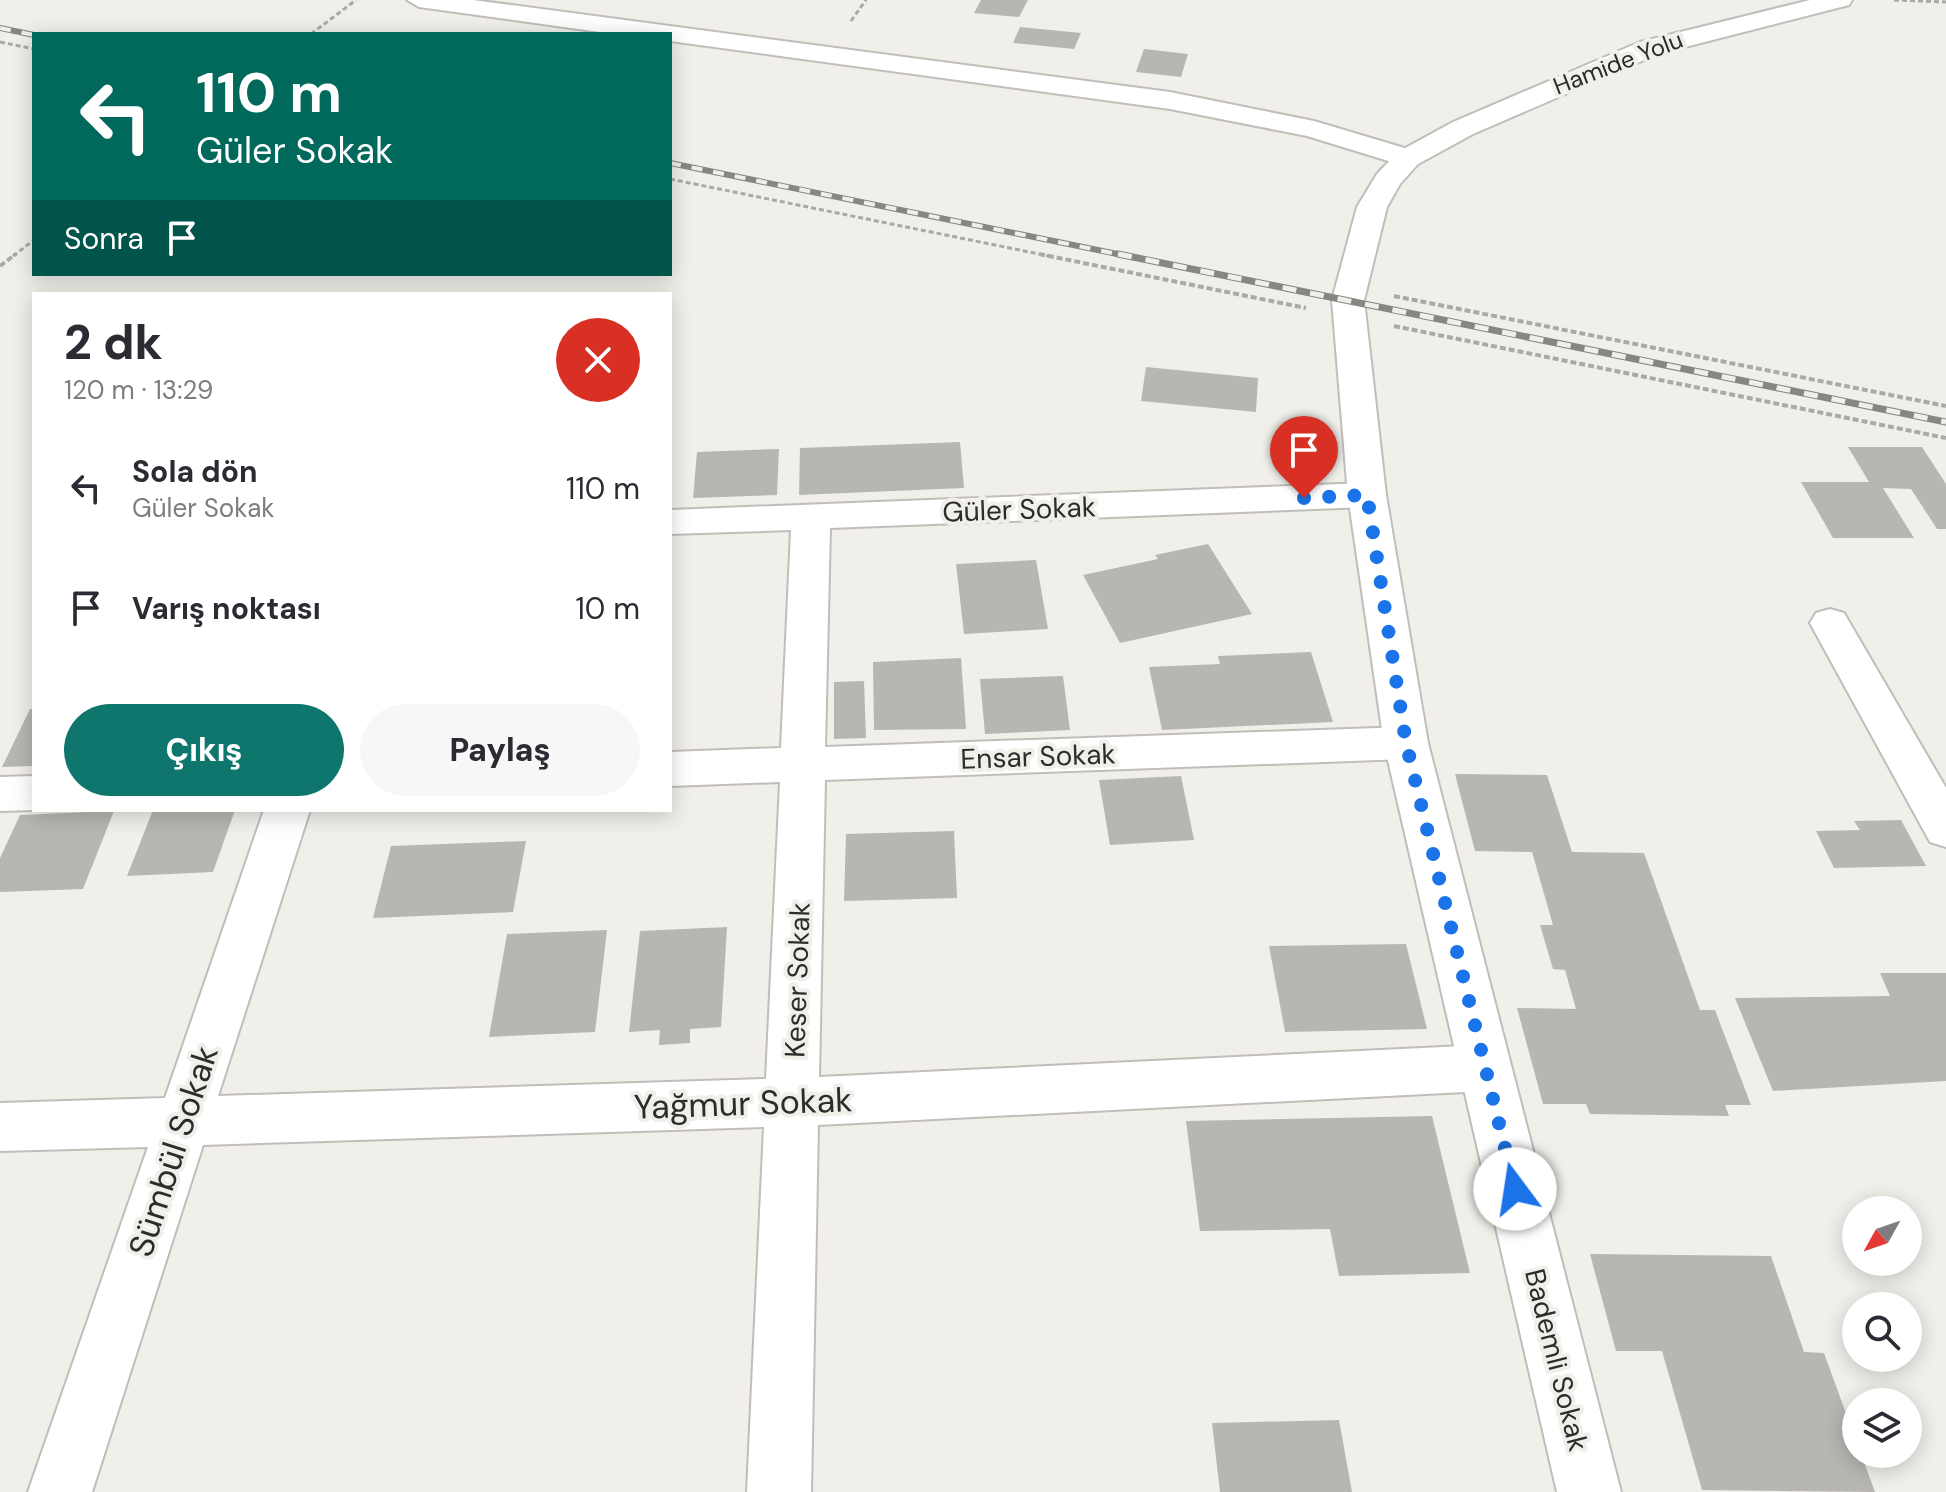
<!DOCTYPE html>
<html lang="tr">
<meta charset="utf-8">
<style>
:root{--surface:#fff;--page:#f7f7f7;--text:#2b2b33;--muted:#7c7c81;--accent:#0f766e}
body{margin:0;font-family:"DM Sans",sans-serif;background:var(--page);color:var(--text);height:100vh;display:flex;flex-direction:column;font-size:30px;white-space:nowrap}
*{box-sizing:border-box;margin:0}
p{font-size:26px;color:var(--muted)}
.icon{flex:none;width:44px;height:44px;fill:none;stroke:currentColor;stroke-width:2;stroke-linecap:round;stroke-linejoin:round}
.map{position:relative;flex:1;overflow:hidden}
.panel{position:absolute;left:32px;top:292px;width:640px;height:520px;display:flex;flex-direction:column;background:var(--surface);border-radius:0px;box-shadow:0 4px 20px #0003}
.panel>*{flex:none}
.hud{position:absolute;left:32px;top:32px;width:640px;height:244px;border-radius:0px;box-shadow:0 4px 20px #0003;background:#00695c;color:#fff;overflow:hidden}
.needle{width:52px;rotate:230deg}
.buttons{position:absolute;left:1842px;top:1196px;display:grid;gap:16px}
.buttons a{display:grid;place-items:center;width:80px;height:80px;border-radius:50%;background:var(--surface);box-shadow:0 4px 20px #0003;font-size:40px}
.pin{position:absolute;display:grid;place-items:center;width:68px;height:68px;color:#fff;margin:-82px -34px;border-radius:50% 50% 50% 0;rotate:-45deg;box-shadow:0 0 8px #0007}
.pin .icon{rotate:45deg}
.me{position:absolute;width:88px;margin:-44px;rotate:346deg;stroke-linejoin:round;filter:drop-shadow(0 0 6px #0008)}
.turn{display:flex;align-items:center;gap:28px;height:168px;padding:0 32px;font-size:36px}
.turn .icon{width:104px;height:104px;stroke-width:2.5}
.turn b{display:block;font-size:56px;line-height:68px}
.then{display:flex;align-items:center;height:76px;padding:0 32px;background:#0003;gap:16px;font-size:30px}
.round{display:grid;place-items:center;flex:none;width:84px;height:84px;border-radius:42px;background:var(--page)}
.headline{display:flex;align-items:center;justify-content:space-between;height:136px;padding:0 32px}
h1{font-size:48px;font-weight:800;line-height:60px}
.primary-button{display:flex;gap:16px;margin-top:auto;padding:16px 32px}
.primary-button a{flex:1;height:92px;border-radius:48px;background:var(--accent);color:#fff;font-size:32px;font-weight:800;line-height:92px;text-align:center}
.primary-button a+a{background:var(--page);color:var(--text)}
ul{padding:0;list-style:none}
li{display:flex;align-items:center;gap:24px;height:120px;padding:0 32px}
li div{flex:1}
li b{display:block;font-size:30px}
li em{font-style:normal}
.map>svg:first-child{display:block}
</style>
<div class="map">
<svg width="1946" height="1492" viewBox="0 0 1946 1492">
<rect width="100%" height="100%" fill="#f1efea"/>
<path fill="#b8b6b1" d="M981,0H1028L1019,17L974,13Z
M1020,27L1081,33L1074,49L1013,43Z
M1144,49L1188,54L1181,77L1136,72Z
M1146,367L1258,378L1256,412L1141,401Z
M960,442L964,488L799,495L800,448Z
M1848,447H1922L1946,484V529H1937L1911,489L1883,488L1914,538H1833L1801,482H1869Z
M779,449L777,495L693,498L697,452Z
M1208,544L1252,614L1120,643L1083,575L1158,559L1155,555Z
M1036,560L1048,629L964,634L956,564Z
M1311,652L1333,722L1162,730L1149,667L1220,664L1218,656Z
M961,658L966,729L874,730L873,662Z
M1063,676L1070,730L985,734L980,679Z
M864,681L866,738L834,739V682Z
M30,709H34V766L2,767Z
M1455,774L1547,775L1572,852L1644,853L1700,1010H1715L1751,1105H1725L1729,1116L1590,1114L1586,1104H1543L1517,1008L1576,1009L1565,970L1553,969L1540,925H1553L1532,852L1475,851Z
M1181,776L1194,840L1110,845L1099,780Z
M153,810H235L213,872L127,876Z
M114,811L83,889L0,892V858L20,815Z
M1901,820L1926,866L1834,868L1816,831L1860,830L1854,821Z
M954,831L957,898L844,901L846,834Z
M526,841L513,912L373,918L391,846Z
M727,927L721,1027L690,1029V1043L659,1045L660,1030L629,1032L640,931Z
M607,930L595,1032L489,1037L507,934Z
M1406,944L1427,1029L1285,1032L1269,946Z
M1880,973H1946V1081L1773,1091L1735,998L1890,996Z
M1432,1116L1470,1273L1339,1276L1330,1229L1200,1231L1186,1121Z
M1590,1254L1771,1256L1804,1352L1824,1353L1856,1441V1454H1861L1875,1492L1702,1490L1662,1351H1616Z
M1339,1420L1352,1492H1220L1212,1423Z"/>
<g fill="none" stroke-linecap="round" stroke-linejoin="round">
<g stroke="#c1beb9" stroke-width="4">
<path id="minor" d="M407,0H473L1170,92L1314,121L1418,152L1422,158L1418,164L1408,167L1307,136L1170,109L670,41V34H614L419,7Z
M1367,483L1380,487L1386,495L1380,503L1367,507L830,528L825,747L1406,727L1422,731L1428,743L1422,755L1406,759L825,780L819,1077L1485,1045L1503,1052L1511,1068L1503,1084L1485,1091L818,1125L811,1492H747L764,1127L203,1145L92,1492H28L148,1147L0,1151V1103L165,1098L264,810H310L218,1096L766,1079L780,782L670,786V752L781,748L791,530L670,534V510Z
M1830,609L1844,613L1946,788V847L1930,842L1810,623L1816,613Z
M34,776L35,810L0,811V777Z"/>
</g>
<g stroke="#c1beb9" stroke-width="4">
<path id="tertiary" d="M1810,0H1852L1849,5L1658,54L1473,134L1418,164L1400,184L1387,207L1364,300L1386,495L1428,743L1621,1492H1557L1384,743L1348,495L1332,300L1357,207L1377,174L1398,152L1453,122L1640,42Z"/>
</g>
<path stroke="#aaa9a5" stroke-width="3" stroke-dasharray="5 3" stroke-linecap="butt" d="M1894,0L1946,2
M851,21L866,0
M311,34L356,0
M0,42L34,49
M670,179L1049,256
M13,256L34,240"/>
<path stroke="#aaa9a5" stroke-width="4" stroke-dasharray="6 3" stroke-linecap="butt" d="M1039,254L1306,308
M0,266L16,254
M1394,296L1946,406
M1394,326L1946,438"/>
<use href="#minor" fill="#fff" fill-rule="evenodd"/>
<use href="#tertiary" fill="#fff" fill-rule="evenodd"/>
<g stroke="#878683" stroke-width="6">
<path id="rail-far1" d="M0,28L34,35
M670,163L1127,256"/>
</g>
<g stroke="#878683" stroke-width="7">
<path id="rail" d="M1118,254L1946,422"/>
</g>
<use href="#rail-far1" stroke="#f1efea" stroke-width="4" stroke-dasharray="11" stroke-linecap="butt"/>
<use href="#rail" stroke="#f1efea" stroke-width="5" stroke-dasharray="14" stroke-linecap="butt"/>
</g>
<g fill="none" stroke-linecap="round" stroke-linejoin="round">
<path stroke="#1a73e8" stroke-width="14" stroke-dasharray="0 25.2" d="M1304,498L1367,495L1406,743L1515,1189"/>
</g>
<g text-anchor="middle" stroke-width="8" stroke-linejoin="round" paint-order="stroke">
<g font-size="24" fill="#2d2c2a" stroke="#f1efea">
<text transform="translate(1618 63) rotate(-21)" y="8">Hamide Yolu</text>
</g>
<g font-size="28" fill="#2d2c2a" stroke="#f1efea">
<text transform="translate(1019 509) rotate(-2)" y="10">Güler Sokak</text>
<text transform="translate(1038 756) rotate(-2)" y="10">Ensar Sokak</text>
<text transform="translate(797 980) rotate(-88)" y="10">Keser Sokak</text>
<text transform="translate(1557 1360) rotate(76)" y="10">Bademli Sokak</text>
</g>
<g font-size="34" fill="#2d2c2a" stroke="#f1efea">
<text transform="translate(743 1103) rotate(-2)" y="12">Yağmur Sokak</text>
<text transform="translate(173 1151) rotate(-72)" y="12">Sümbül Sokak</text>
</g>
</g>
</svg>
<div class="buttons">
<a><svg class="needle" viewBox="-14 -14 28 28"><path d="M0-13l5 13h-10z" fill="#e53935"/><path d="M0 13l5-13h-10z" fill="#7c7c81"/></svg></a>
<a><svg class="icon" aria-label="search" viewBox="0 0 24 24"><circle cx="10" cy="10" r="6"/><path d="M15 15l6 6"/></svg></a>
<a><svg class="icon" aria-label="layers" viewBox="0 0 24 24"><path d="M12 4l9 5-9 5-9-5zM3 14l9 5 9-5"/></svg></a>
</div>
<div class="pin" style="left:1304px;top:498px;background:#d93025"><svg class="icon" aria-label="arrive" viewBox="0 0 24 24"><path d="M6 21V4h12l-3 4 3 4H6"/></svg></div>
<svg class="me" style="left:1515px;top:1189px" viewBox="-20 -20 40 40"><circle r="19" fill="#fff"/><path d="M0-13L10 11 0 6-10 11z" fill="#1a73e8"/></svg>
<div class="hud">
<div class="turn"><svg class="icon" aria-label="left" viewBox="0 0 24 24"><path d="M17 20v-9H6M10 6l-5 5 5 5"/></svg><div><b>110 m</b>Güler Sokak</div></div>
<div class="then">Sonra<svg class="icon" aria-label="arrive" viewBox="0 0 24 24"><path d="M6 21V4h12l-3 4 3 4H6"/></svg></div>
</div>
<section class="panel">
<div class="headline"><div><h1>2 dk</h1><p>120 m · 13:29</p></div><a class="round" style="background:#d93025;color:#fff"><svg class="icon" aria-label="close" viewBox="0 0 24 24"><path d="M6 6l12 12M18 6L6 18"/></svg></a></div>
<ul>
<li><svg class="icon" aria-label="left" viewBox="0 0 24 24"><path d="M17 20v-9H6M10 6l-5 5 5 5"/></svg><div><b>Sola dön</b><p>Güler Sokak</p></div><em>110 m</em></li>
<li><svg class="icon" aria-label="arrive" viewBox="0 0 24 24"><path d="M6 21V4h12l-3 4 3 4H6"/></svg><div><b>Varış noktası</b></div><em>10 m</em></li>
</ul>
<div class="primary-button"><a>Çıkış</a><a>Paylaş</a></div>
</section>
</div>
